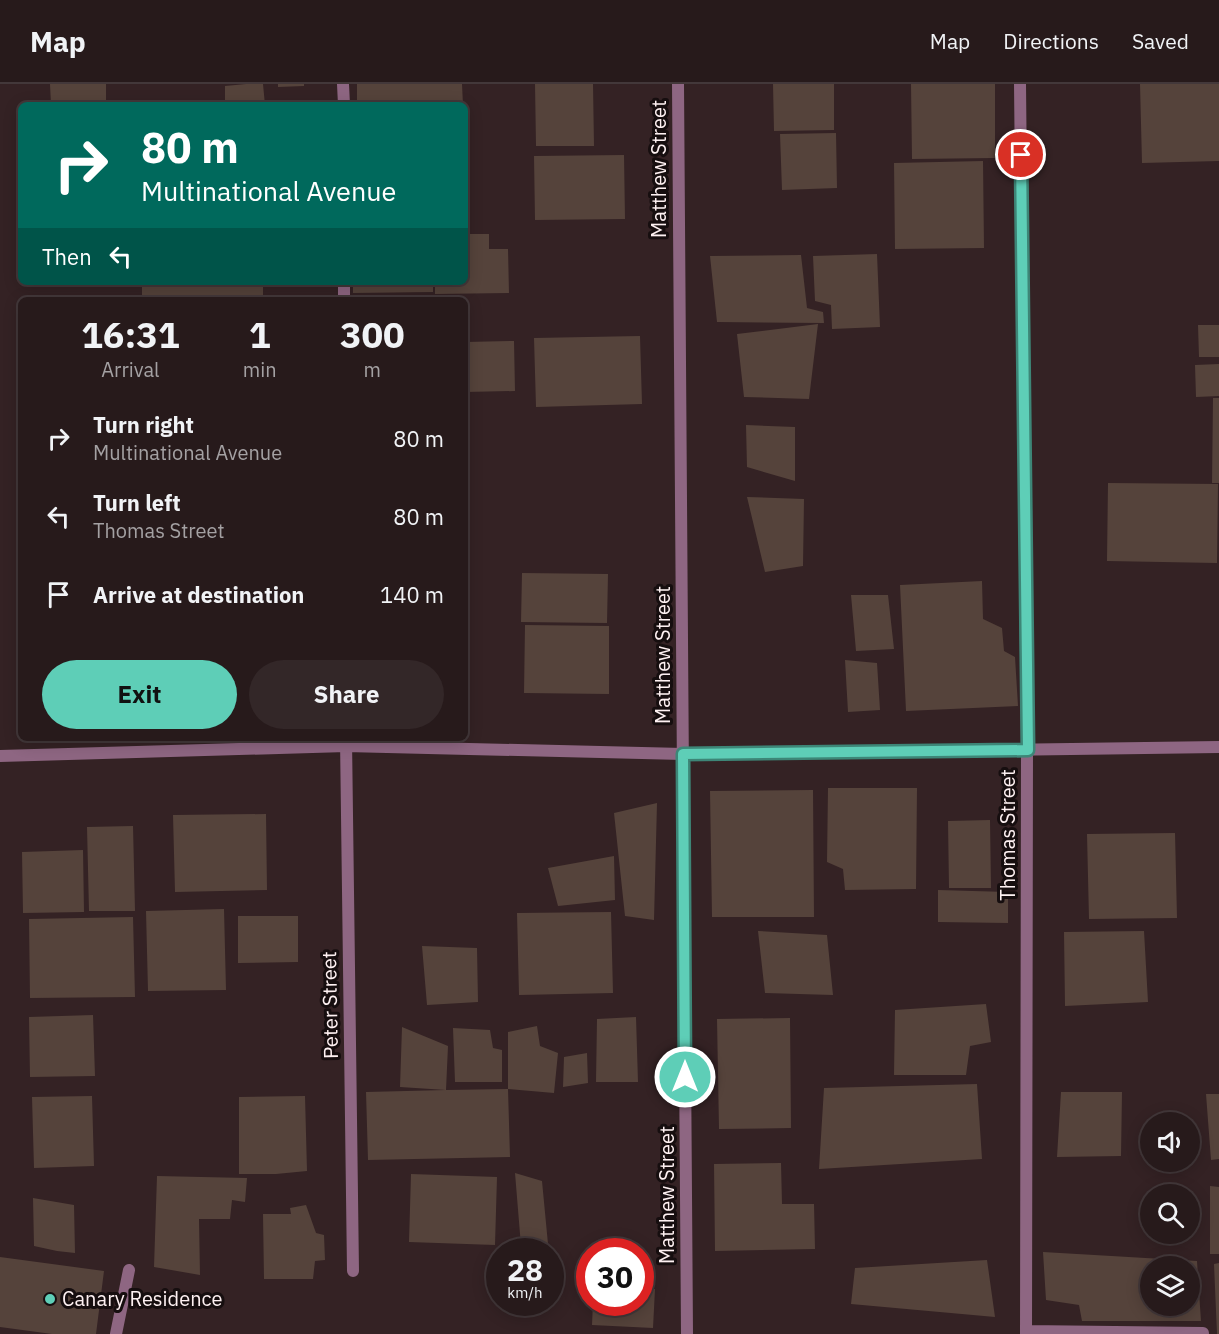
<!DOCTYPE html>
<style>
:root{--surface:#271a1b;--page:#332728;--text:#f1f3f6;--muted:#a4a1a3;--line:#43383a;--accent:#5eceb7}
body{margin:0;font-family:"IBM Plex Sans",sans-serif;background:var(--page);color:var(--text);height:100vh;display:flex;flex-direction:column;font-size:22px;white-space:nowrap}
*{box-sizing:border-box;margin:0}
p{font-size:20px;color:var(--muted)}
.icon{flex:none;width:33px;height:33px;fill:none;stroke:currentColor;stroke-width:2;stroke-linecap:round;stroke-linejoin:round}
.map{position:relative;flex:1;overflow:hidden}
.sheet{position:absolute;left:18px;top:213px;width:450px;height:444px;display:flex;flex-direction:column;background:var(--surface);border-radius:9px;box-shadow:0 3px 15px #0003,0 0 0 2px var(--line)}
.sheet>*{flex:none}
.banner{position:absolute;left:18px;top:18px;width:450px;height:183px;border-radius:9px;box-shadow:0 3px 15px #0003,0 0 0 2px var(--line);background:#00695c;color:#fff;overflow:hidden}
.buttons{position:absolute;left:1140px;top:1028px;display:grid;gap:12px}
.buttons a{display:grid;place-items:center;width:60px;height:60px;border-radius:50%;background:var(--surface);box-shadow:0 3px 15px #0003,0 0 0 2px var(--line);font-size:30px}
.speed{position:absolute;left:486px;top:1154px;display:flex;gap:12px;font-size:30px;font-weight:700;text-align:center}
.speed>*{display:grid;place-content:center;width:78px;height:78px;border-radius:50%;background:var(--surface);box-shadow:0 3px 15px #0003,0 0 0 2px var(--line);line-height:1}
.speed small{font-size:15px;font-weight:400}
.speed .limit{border:9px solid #d22;background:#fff;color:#111}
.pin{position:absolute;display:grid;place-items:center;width:51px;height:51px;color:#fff;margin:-26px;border:3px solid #fff;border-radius:50%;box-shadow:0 2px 6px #0007}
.me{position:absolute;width:66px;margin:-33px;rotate:0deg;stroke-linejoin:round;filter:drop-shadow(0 0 4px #0008)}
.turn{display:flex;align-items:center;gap:21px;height:126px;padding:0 24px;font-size:27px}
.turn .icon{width:78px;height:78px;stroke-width:2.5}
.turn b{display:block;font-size:42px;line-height:51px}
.then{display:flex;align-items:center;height:57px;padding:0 24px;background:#0003;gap:12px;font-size:22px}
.eta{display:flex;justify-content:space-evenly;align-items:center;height:102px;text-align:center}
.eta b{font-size:36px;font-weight:800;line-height:42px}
.action{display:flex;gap:12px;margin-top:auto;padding:12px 24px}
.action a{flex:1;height:69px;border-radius:36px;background:var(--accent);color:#111;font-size:24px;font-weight:800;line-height:69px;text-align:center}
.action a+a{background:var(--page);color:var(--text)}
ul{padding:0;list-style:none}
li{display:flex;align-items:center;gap:18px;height:78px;padding:0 24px}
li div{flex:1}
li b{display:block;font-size:22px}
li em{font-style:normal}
header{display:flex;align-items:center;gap:36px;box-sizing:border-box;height:84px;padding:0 30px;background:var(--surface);border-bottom:2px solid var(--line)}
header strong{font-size:28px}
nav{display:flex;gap:33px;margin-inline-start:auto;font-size:21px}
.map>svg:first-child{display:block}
</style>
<header>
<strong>Map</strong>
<nav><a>Map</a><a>Directions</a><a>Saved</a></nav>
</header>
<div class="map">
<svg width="1219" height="1250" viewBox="0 0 1219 1250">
<rect width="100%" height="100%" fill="#342224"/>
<path fill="#55433b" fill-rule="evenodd" d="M50,0H106V21H51Z
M246,0H263L265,21H225V2Z
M278,0H304V2L278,3Z
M357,0H462L463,21H357Z
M535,0H593L594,62H536Z
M773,0H834V46L774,47Z
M911,0H995V74L912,75Z
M1140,0H1219V77L1142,79Z
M836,49L837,104L782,106L780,50Z
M624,71L625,135L535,136L534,72Z
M983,77L984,164L895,165L894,79Z
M465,150H489V165H508L509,209L435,210V198H465Z
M877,170L880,243L832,245L831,221L815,217L813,172Z
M801,171L807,224L823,228L824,239L717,238L710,172Z
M142,198H263V216H142Z
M353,198H433V208L353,209Z
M818,240L809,315L744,313L737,250Z
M1198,241H1219V273H1199Z
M640,252L642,320L536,323L534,254Z
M514,257L515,307L465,308V258Z
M1219,280V312L1196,313L1195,281Z
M1213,314H1219V399H1212Z
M746,341L795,343V397L747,383Z
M1108,399L1218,400L1217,479L1107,477Z
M747,413L804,415L803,482L765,488Z
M522,489L608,490L607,539L521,538Z
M982,497L983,535L1002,544L1004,567L1015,573L1018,622L906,627L900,501Z
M851,511H888L894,565L856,567Z
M525,541L609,542V610L524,609Z
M845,576L877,579L880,626L848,628Z
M828,704H917L916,805L845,806L843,785L827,778Z
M813,706L814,833H712L710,707Z
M657,719L654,836L625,832L614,729Z
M266,730L267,806L175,808L173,731Z
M990,736L991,804H949L948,737Z
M133,742L135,827H89L87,743Z
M1175,749L1177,834L1089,835L1087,750Z
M83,766L84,828L23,829L22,768Z
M614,772L615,816L558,822L548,784Z
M938,806L1008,808V839L938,838Z
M224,825L226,906L148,907L146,827Z
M611,828L613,909L519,911L517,829Z
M238,832H298V878L238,879Z
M133,833L135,913L30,914L29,835Z
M758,847L827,851L833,911L765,909Z
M1144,847L1148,918L1065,922L1064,848Z
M422,862L477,864L478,918L427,921Z
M986,920L991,958L970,962L966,991H894L895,926Z
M93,931L95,992L30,993L29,933Z
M636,933L638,998H596L597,935Z
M790,934L791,1044L719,1045L717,935Z
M537,942L540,962L558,969L554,1009L508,1005V948Z
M402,943L448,962L446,1006L508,1005L510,1073L368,1076L366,1008L446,1006L400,1003Z
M453,944L490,946L493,964L502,966V998H455Z
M587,969L588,999L563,1003L564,973Z
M977,1000L982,1075L819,1085L824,1004Z
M1061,1008H1122L1121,1072L1057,1073Z
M1206,1010H1219V1075L1211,1076Z
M92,1012L94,1082L34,1084L32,1013Z
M305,1012L307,1087L276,1090H239V1013Z
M781,1079L782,1120H814L815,1165L715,1167L714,1080Z
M515,1089L542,1097L548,1160L521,1162Z
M411,1090L497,1093L495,1161L409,1158Z
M157,1092L247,1094L245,1118L232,1116L230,1135H199L200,1191L154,1183Z
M1210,1102L1219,1103V1170H1210Z
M33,1114L74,1121L75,1169L57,1167L34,1162Z
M306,1121L316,1149L324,1151L325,1176L315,1177L313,1195H264L263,1130H291L290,1124Z
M1043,1168L1197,1177L1201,1237H1082L1079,1221L1046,1216ZM1150,1182H1190V1221H1150Z
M0,1173L104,1187L96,1250H52L0,1243Z
M987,1176L995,1233L851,1220L855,1184Z
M1219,1179V1250H1217L1214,1180Z
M640,1204L655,1205L653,1244L592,1241L593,1218H640Z"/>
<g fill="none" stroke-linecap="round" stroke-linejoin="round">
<path stroke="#8e6682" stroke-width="12" d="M116,1250L129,1186"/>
<path stroke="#8e6682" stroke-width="12" d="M343,0L344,21
M678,0L687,1250
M1020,0L1027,666L1026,1250
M344,198V216
M346,655L353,1187
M0,672L346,662L683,670L1219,663
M1026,1247L1203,1249"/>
</g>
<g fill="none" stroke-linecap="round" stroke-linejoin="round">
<g stroke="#3d8677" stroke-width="15">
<path id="route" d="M685,993L683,670L1028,666L1021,71"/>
</g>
<use href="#route" stroke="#5eceb7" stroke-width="10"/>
</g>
<circle fill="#5eceb7" stroke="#160e0f" stroke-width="2" cx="50" cy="1215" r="6"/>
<g text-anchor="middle" stroke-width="6" stroke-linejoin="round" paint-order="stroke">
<g font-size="20" fill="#fef1f2" stroke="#160e0f">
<text transform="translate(659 85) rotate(-90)" y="7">Matthew Street</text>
<text transform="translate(663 571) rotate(-90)" y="7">Matthew Street</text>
<text transform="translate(1008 751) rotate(-90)" y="7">Thomas Street</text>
<text transform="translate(330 921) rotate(-91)" y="7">Peter Street</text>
<text transform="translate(667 1111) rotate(-90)" y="7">Matthew Street</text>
</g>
<g font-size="20" fill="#fef1f2" stroke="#160e0f" text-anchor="start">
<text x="62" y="1222">Canary Residence</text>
</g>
</g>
</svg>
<div class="buttons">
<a><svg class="icon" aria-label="sound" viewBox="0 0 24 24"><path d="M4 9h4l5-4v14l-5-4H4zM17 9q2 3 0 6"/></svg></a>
<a><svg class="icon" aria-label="search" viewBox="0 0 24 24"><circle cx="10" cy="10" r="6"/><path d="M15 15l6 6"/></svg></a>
<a><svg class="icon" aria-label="layers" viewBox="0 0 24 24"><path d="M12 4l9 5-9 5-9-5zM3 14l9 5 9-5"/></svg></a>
</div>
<div class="speed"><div>28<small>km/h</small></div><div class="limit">30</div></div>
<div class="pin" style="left:1021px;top:71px;background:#d93025"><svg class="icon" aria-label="arrive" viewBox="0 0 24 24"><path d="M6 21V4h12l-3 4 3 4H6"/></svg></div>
<svg class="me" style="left:685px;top:993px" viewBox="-20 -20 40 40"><circle r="17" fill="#5eceb7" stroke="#fff" stroke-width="3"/><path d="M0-11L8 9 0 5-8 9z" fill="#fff"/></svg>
<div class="banner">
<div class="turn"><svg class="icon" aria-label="right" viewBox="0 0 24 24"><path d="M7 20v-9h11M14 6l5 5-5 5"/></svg><div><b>80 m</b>Multinational Avenue</div></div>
<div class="then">Then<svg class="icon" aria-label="left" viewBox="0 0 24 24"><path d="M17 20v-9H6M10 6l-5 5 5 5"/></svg></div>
</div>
<section class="sheet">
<div class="eta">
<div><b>16:31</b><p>Arrival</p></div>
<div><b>1</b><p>min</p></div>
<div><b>300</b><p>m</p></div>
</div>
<ul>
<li><svg class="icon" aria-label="right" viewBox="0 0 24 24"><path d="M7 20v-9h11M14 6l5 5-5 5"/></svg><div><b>Turn right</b><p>Multinational Avenue</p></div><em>80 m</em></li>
<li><svg class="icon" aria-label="left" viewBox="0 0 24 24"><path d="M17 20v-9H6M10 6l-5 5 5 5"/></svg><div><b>Turn left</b><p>Thomas Street</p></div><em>80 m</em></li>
<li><svg class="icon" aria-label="arrive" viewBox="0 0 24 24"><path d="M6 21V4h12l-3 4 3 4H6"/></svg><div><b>Arrive at destination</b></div><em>140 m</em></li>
</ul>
<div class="action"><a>Exit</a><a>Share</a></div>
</section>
</div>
